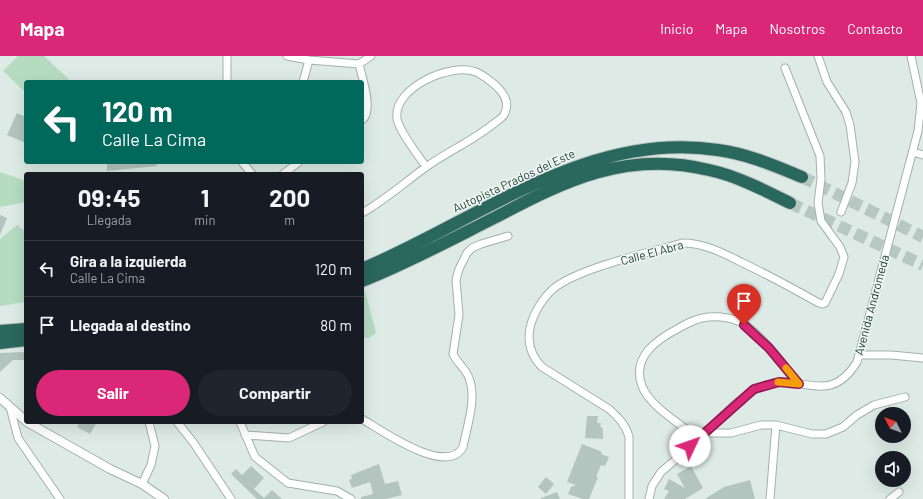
<!DOCTYPE html>
<html lang="es">
<meta charset="utf-8">
<style>
:root{--surface:#171b24;--page:#20242c;--text:#f1f3f6;--muted:#9ea1a6;--line:#363941;--accent:#db2777}
body{margin:0;font-family:Barlow,sans-serif;background:var(--page);color:var(--text);height:100vh;display:flex;flex-direction:column;font-size:15px;white-space:nowrap}
*{box-sizing:border-box;margin:0}
p{font-size:13px;color:var(--muted)}
.icon{flex:none;width:22px;height:22px;fill:none;stroke:currentColor;stroke-width:2;stroke-linecap:round;stroke-linejoin:round}
.map{position:relative;flex:1;overflow:hidden}
.side{position:absolute;left:24px;top:116px;width:340px;height:252px;display:flex;flex-direction:column;background:var(--surface);border-radius:4px;box-shadow:0 4px 16px #0002}
.side>*{flex:none}
.guide{position:absolute;left:24px;top:24px;width:340px;height:84px;border-radius:4px;box-shadow:0 4px 16px #0002;background:#00695c;color:#fff;overflow:hidden}
.needle{width:26px;rotate:312deg}
.fabs{position:absolute;left:875px;top:351px;display:grid;gap:8px}
.fabs a{display:grid;place-items:center;width:36px;height:36px;border-radius:50%;background:var(--surface);box-shadow:0 4px 16px #0002;font-size:20px}
.pin{position:absolute;display:grid;place-items:center;width:34px;height:34px;color:#fff;margin:-41px -17px;border-radius:50% 50% 50% 0;rotate:-45deg;box-shadow:0 0 4px #0007}
.pin .icon{rotate:45deg}
.me{position:absolute;width:44px;margin:-22px;rotate:48deg;stroke-linejoin:round;filter:drop-shadow(0 0 3px #0008)}
.turn{display:flex;align-items:center;gap:14px;height:84px;padding:0 12px;font-size:18px}
.turn .icon{width:52px;height:52px;stroke-width:2.5}
.turn b{display:block;font-size:28px;line-height:34px}
.eta{display:flex;justify-content:space-evenly;align-items:center;height:68px;text-align:center}
.eta b{font-size:24px;font-weight:700;line-height:28px}
.action{display:flex;gap:8px;margin-top:auto;padding:8px 12px}
.action a{flex:1;height:46px;border-radius:24px;background:var(--accent);color:#fff;font-size:16px;font-weight:700;line-height:46px;text-align:center}
.action a+a{background:var(--page);color:var(--text)}
ul{padding:0;list-style:none}
li{display:flex;align-items:center;gap:12px;height:56px;padding:0 12px;border-top:1px solid var(--line)}
li div{flex:1}
li b{display:block;font-size:15px}
li em{font-style:normal}
header{display:flex;align-items:center;gap:24px;box-sizing:border-box;height:56px;padding:0 20px;background:var(--accent);color:#fff}
header strong{font-size:19px}
nav{display:flex;gap:22px;margin-inline-start:auto;font-size:14px}
.map>svg:first-child{display:block}
</style>
<header>
<strong>Mapa</strong>
<nav><a>Inicio</a><a>Mapa</a><a>Nosotros</a><a>Contacto</a></nav>
</header>
<div class="map">
<svg width="923" height="443" viewBox="0 0 923 443">
<rect width="100%" height="100%" fill="#ddeae5"/>
<path fill="#b5dcc1" d="M18,0H44L72,26H26V37L3,15Z
M0,116L26,125V146L0,151Z
M17,169L26,176V246L0,250V183Z
M365,235L376,277L369,282H362V236Z"/>
<path fill="#b3c5be" d="M17,57L26,61V87L7,79Z
M107,106H156L157,110L107,115Z
M0,159L7,162L0,179Z
M26,296V304H13L0,316V297Z
M587,360H598L597,367H601L600,370L603,373V383L585,382Z
M80,366H97L90,378L77,371Z
M582,388L602,396L601,398L609,401L605,410L601,409L596,421H598L589,443H583L568,438L571,431L576,429L567,426Z
M379,408L385,428L398,425L402,439L386,443H361V441L373,438L370,426L352,432L349,424L352,423L351,419Z
M251,410L264,422L254,433L264,442L272,434L282,443H257L231,418L236,413L242,419Z
M691,410L703,432L685,443H664L669,435L664,433L669,423L685,432L677,418Z
M546,421L554,428L546,438L538,431Z
M750,424L755,443H705L724,431Z
M557,436L560,443H541V442Z"/>
<g fill="none" stroke-linecap="round" stroke-linejoin="round">
<path stroke="#b7c7c2" stroke-width="12" stroke-dasharray="12 6" stroke-linecap="butt" d="M802,121L923,181
M790,147L923,209"/>
<g stroke="#a0b2ac" stroke-width="9">
<path id="minor" d="M227,0V26
M287,0L309,4L359,8L371,0
M818,0L827,26L846,56L850,69L855,106L852,127L841,156
M359,8C362,21 374,56 362,64
M303,26L309,4
M913,96L923,99
M242,106L252,118
M283,118L299,106
M362,157C385,144 404,127 426,111C447,96 472,85 492,69C496,66 501,63 504,59C509,50 506,41 500,34C495,28 483,19 476,16C451,6 393,32 397,62C398,74 419,100 426,111
M859,299H891L923,302
M10,351L18,382L60,443
M362,363C381,374 447,421 463,391C467,370 477,343 469,322C466,313 457,307 453,298L459,259L456,224L459,213L467,197L472,192L481,188L508,180
M177,366L193,386L231,443
M240,366L255,401L288,427L337,435L351,443
M706,377H731L761,369H776L812,378H826L843,371L857,359L874,349L905,341
M245,379L289,382L323,366
M699,383C682,369 649,350 642,330C631,300 658,283 679,272C688,267 697,262 708,261C718,260 728,261 738,265C759,274 784,310 799,328
M142,428L151,409L155,390L149,366
M629,443V381C626,369 618,361 609,353L542,311C531,300 527,288 530,272C533,258 542,243 553,233C578,212 648,197 682,187C705,187 723,197 743,207C768,219 792,232 817,246L822,248L825,247L839,218L844,201L840,191L821,165L818,147L821,123L820,100L785,12
M649,443L652,430L661,416C674,405 687,394 700,382C719,365 742,336 766,329C803,317 829,351 857,306L918,75L921,47L911,0
M770,443L776,369
M890,443L899,436"/>
</g>
<g stroke="#a0b2ac" stroke-width="10">
<path id="tertiary" d="M0,342L26,365
M27,366L110,413L142,428L164,443"/>
</g>
<g stroke="#bcc4c2" stroke-width="14">
<path id="motorway" d="M362,213C477,165 587,74 718,94C748,98 775,110 802,121
M362,225C408,207 452,183 496,161C566,124 627,94 709,114C737,120 764,134 790,147
M0,275L26,273
M0,287L26,284"/>
</g>
<use href="#minor" stroke="#fff" stroke-width="7"/>
<use href="#tertiary" stroke="#fff" stroke-width="8"/>
<use href="#motorway" stroke="#2a675d" stroke-width="12"/>
</g>
<g fill="none" stroke-linecap="round" stroke-linejoin="round">
<g stroke="#8e194d" stroke-width="10">
<path id="route" d="M690,390L754,333L779,326L799,328L769,292L744,269"/>
</g>
<use href="#route" stroke="#db2777" stroke-width="7"/>
<path stroke="#f59e0b" stroke-width="7" d="M778,326L799,328L786,312"/>
</g>
<g text-anchor="middle" stroke-width="3" stroke-linejoin="round" paint-order="stroke">
<g font-size="12" fill="#1f3a34" stroke="#eef7f3">
<text transform="translate(514 125) rotate(-25)" y="4">Autopista Prados del Este</text>
<text transform="translate(652 197) rotate(-15)" y="4">Calle El Abra</text>
<text transform="translate(872 249) rotate(-75)" y="4">Avenida Andrómeda</text>
</g>
</g>
</svg>
<div class="fabs">
<a><svg class="needle" viewBox="-14 -14 28 28"><path d="M0-13l5 13h-10z" fill="#e53935"/><path d="M0 13l5-13h-10z" fill="#9ea1a6"/></svg></a>
<a><svg class="icon" aria-label="sound" viewBox="0 0 24 24"><path d="M4 9h4l5-4v14l-5-4H4zM17 9q2 3 0 6"/></svg></a>
</div>
<div class="pin" style="left:744px;top:269px;background:#d93025"><svg class="icon" aria-label="arrive" viewBox="0 0 24 24"><path d="M6 21V4h12l-3 4 3 4H6"/></svg></div>
<svg class="me" style="left:690px;top:390px" viewBox="-20 -20 40 40"><circle r="19" fill="#fff"/><path d="M0-13L10 11 0 6-10 11z" fill="#db2777"/></svg>
<div class="guide">
<div class="turn"><svg class="icon" aria-label="left" viewBox="0 0 24 24"><path d="M17 20v-9H6M10 6l-5 5 5 5"/></svg><div><b>120 m</b>Calle La Cima</div></div>
</div>
<section class="side">
<div class="eta">
<div><b>09:45</b><p>Llegada</p></div>
<div><b>1</b><p>min</p></div>
<div><b>200</b><p>m</p></div>
</div>
<ul>
<li><svg class="icon" aria-label="left" viewBox="0 0 24 24"><path d="M17 20v-9H6M10 6l-5 5 5 5"/></svg><div><b>Gira a la izquierda</b><p>Calle La Cima</p></div><em>120 m</em></li>
<li><svg class="icon" aria-label="arrive" viewBox="0 0 24 24"><path d="M6 21V4h12l-3 4 3 4H6"/></svg><div><b>Llegada al destino</b></div><em>80 m</em></li>
</ul>
<div class="action"><a>Salir</a><a>Compartir</a></div>
</section>
</div>
